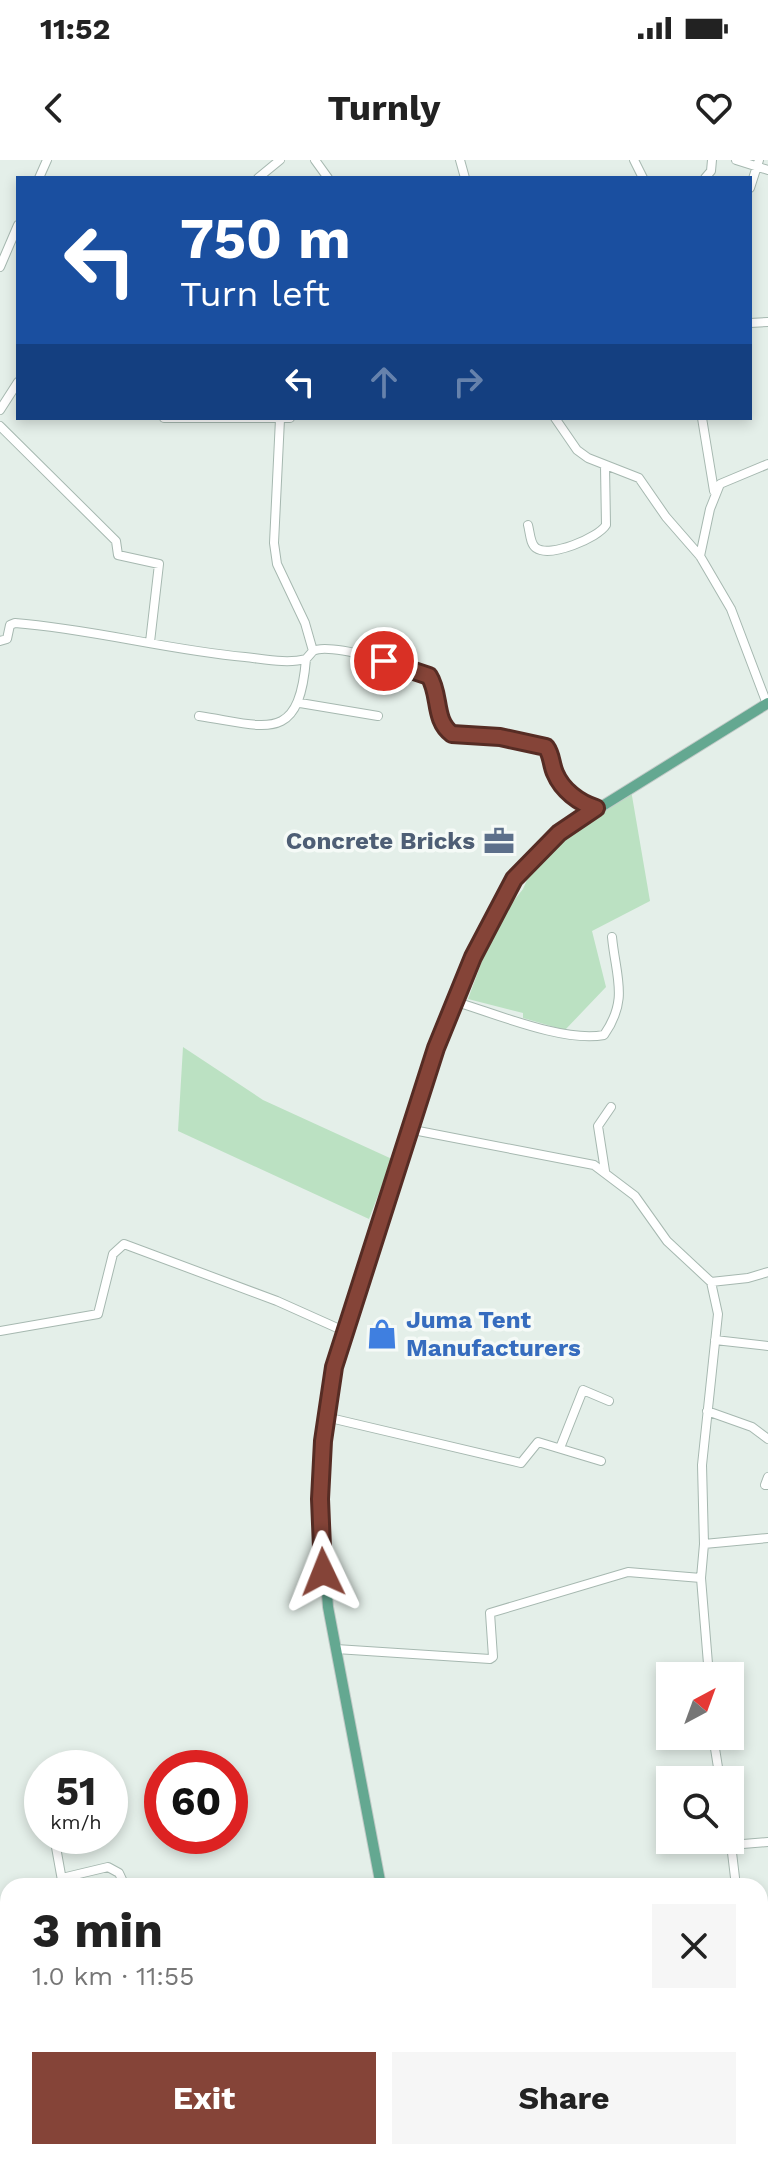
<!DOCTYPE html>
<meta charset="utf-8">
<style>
:root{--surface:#fff;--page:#f6f6f6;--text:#222;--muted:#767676;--accent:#854438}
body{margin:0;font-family:"Work Sans",sans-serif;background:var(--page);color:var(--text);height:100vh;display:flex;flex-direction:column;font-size:30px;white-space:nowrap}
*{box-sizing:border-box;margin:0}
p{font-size:26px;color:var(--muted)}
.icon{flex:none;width:44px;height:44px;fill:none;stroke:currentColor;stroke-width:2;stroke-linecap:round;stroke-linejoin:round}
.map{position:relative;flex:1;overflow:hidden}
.side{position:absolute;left:0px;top:1718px;width:768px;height:282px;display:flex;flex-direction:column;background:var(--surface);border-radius:24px 24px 0 0;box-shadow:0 4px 12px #0003}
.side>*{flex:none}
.top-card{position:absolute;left:16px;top:16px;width:736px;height:244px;border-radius:0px;box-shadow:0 4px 12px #0003;background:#1a4fa0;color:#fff;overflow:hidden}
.needle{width:52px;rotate:41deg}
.tools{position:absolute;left:656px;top:1502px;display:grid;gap:16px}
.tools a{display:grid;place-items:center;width:88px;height:88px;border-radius:0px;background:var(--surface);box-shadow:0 4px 12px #0003;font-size:40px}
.speed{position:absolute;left:24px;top:1590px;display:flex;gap:16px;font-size:40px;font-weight:700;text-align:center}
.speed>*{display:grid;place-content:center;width:104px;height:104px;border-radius:50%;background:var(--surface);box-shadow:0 4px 12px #0003;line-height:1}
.speed small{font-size:20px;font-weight:400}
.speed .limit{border:12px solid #d22;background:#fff;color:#111}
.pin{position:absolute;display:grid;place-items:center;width:68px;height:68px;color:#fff;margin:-34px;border:4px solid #fff;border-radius:50%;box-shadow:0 2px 8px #0007}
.me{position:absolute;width:88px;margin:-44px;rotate:358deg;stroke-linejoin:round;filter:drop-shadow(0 0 6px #0008)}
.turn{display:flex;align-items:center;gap:28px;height:168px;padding:0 32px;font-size:36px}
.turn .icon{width:104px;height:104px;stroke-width:2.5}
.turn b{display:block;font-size:56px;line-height:68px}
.lanes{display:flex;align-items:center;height:76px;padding:0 32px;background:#0003;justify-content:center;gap:40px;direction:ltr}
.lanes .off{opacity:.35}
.round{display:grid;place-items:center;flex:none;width:84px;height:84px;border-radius:0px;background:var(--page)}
.summary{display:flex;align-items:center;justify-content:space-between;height:136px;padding:0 32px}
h1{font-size:48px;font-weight:700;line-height:60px}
.button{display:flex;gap:16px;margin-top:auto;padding:16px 32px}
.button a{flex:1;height:92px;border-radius:0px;background:var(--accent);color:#fff;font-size:32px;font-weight:700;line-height:92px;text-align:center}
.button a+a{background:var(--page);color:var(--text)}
.status{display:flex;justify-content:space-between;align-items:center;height:56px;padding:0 40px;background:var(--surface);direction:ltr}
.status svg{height:22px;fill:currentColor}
header{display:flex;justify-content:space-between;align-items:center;height:104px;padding:0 32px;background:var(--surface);font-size:36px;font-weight:700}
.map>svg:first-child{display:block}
</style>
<div class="status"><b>11:52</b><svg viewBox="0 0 49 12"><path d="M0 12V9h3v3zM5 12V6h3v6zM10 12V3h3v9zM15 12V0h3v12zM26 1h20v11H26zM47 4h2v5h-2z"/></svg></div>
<header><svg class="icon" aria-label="back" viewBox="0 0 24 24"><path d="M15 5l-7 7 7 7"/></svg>Turnly<svg class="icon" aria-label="heart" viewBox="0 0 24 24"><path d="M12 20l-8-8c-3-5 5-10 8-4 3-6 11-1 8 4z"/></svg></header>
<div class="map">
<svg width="768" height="1999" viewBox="0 0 768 1999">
<rect width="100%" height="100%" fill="#e4efe9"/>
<path fill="#bbe1c2" d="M631,630L650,741L592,771L606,827L565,870L523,858V853L468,839L496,763L523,729L533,706L573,668Z
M183,887L263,940L392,999L369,1059L178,971Z"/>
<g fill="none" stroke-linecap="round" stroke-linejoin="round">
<g stroke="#a6b8b0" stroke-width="10">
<path id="minor" d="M315,0L328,18
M460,0L465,18
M634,0L643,18
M736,0L768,10
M39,18L47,0
M258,18L280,0
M705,18L711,11L712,0
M750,28L759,0
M0,107L18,65
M750,163L768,162
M0,250L18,222
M164,258H290
M555,258L577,290L588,298L639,318L666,357L700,396L731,449L767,544
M702,258L714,331
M0,266L116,381L118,395L159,404L150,482
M528,365C530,372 530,384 536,388C550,398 598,378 606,365L605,306
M700,396L710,349L720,324L768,304
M0,481L7,479L10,465L15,463C93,469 167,490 245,497C264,499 287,504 306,499L313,491L305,463L277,404L274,383L280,259
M313,491C329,482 409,506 427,515C442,529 433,555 447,571C473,584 516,575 546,587C552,595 551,604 555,613C562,630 579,643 596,648
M300,543L378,556
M199,556C266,566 299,585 306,499
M453,841C494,853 564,883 604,875C629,839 616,818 612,777
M408,969L594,1005L635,1036L667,1081L711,1122L718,1154L702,1305L704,1384L701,1418L709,1516
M605,1011L598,966L611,947
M711,1122L748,1118L768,1112
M0,1171L98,1154L113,1094L124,1084L277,1141L344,1171
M715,1180L768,1186
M707,1251L752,1267L768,1279
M326,1257L521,1303L538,1282L601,1301
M560,1288L583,1230L609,1241
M768,1317L765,1325H768
M704,1384L768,1378
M336,1489L490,1499L493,1497L490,1453L628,1412L701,1418
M713,1576L720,1620
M53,1608L63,1597
M54,1676L63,1726
M730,1676L736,1726
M731,1685L768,1682
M62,1718L108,1707L119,1713L125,1726
M760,1757L768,1756
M0,1766L8,1763
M760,1829L768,1854
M760,1955L768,1954
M0,1988L18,1999
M141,1992L143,1999
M407,1992L431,1995L460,1992
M588,1992L592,1999
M156,1999L161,1992"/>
</g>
<g stroke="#c1cac7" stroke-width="12">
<path id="major" d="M381,1726L328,1447L320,1339L323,1281L334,1207L408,969L453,841L493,754L514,719L559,673L768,543
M368,1999L371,1992"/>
</g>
<use href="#minor" stroke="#fff" stroke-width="8"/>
<use href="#major" stroke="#64a891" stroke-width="10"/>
</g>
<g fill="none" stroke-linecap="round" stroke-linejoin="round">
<g stroke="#562c24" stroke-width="20">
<path id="route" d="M323,1412L320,1339L323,1281L334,1207L436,888L473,797L514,719L559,673L596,648C579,643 562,630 555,613C551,604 552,595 546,587L500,577L452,574C433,560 441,535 429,516L384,501"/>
</g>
<use href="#route" stroke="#854438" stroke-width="14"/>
</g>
<defs>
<g id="office-bare" transform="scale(2.4)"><path d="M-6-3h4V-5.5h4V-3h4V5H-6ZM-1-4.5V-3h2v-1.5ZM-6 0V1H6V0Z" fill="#5c6f8a" stroke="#f5faf7" stroke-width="2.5" paint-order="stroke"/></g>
<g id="shop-bare" transform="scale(2.4)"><path d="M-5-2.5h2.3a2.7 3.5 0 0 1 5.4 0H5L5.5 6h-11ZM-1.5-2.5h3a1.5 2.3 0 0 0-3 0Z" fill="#3f7fe0" stroke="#f5faf7" stroke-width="2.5" paint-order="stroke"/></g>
</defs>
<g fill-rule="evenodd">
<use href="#office-bare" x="499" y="681"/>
<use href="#shop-bare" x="382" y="1174"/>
</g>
<g text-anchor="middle" stroke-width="7" stroke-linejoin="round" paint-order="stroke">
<g font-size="24" font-weight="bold" fill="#4e5e75" stroke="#f5faf7" text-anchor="end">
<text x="475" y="689">Concrete Bricks</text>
</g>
<g font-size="24" font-weight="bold" fill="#366cbe" stroke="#f5faf7" text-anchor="start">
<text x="406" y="1168">Juma Tent<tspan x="406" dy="28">Manufacturers</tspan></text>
</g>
</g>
</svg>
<div class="tools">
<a><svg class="needle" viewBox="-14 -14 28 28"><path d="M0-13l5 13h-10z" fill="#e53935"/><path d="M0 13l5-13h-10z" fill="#767676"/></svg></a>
<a><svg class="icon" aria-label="search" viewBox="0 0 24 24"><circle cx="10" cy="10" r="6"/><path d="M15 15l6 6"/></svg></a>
</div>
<div class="speed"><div>51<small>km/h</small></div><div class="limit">60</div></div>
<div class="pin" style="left:384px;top:501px;background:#d93025"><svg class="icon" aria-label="arrive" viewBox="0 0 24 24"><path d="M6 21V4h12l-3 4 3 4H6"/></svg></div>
<svg class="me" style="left:323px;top:1412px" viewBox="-20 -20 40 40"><path d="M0-17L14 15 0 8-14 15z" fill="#854438" stroke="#fff" stroke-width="4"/></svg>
<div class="top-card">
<div class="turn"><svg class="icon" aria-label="left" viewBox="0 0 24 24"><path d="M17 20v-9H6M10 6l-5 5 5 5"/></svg><div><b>750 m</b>Turn left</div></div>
<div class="lanes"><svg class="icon" aria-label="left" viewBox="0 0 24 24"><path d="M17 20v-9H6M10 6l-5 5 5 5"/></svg><svg class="icon off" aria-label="ahead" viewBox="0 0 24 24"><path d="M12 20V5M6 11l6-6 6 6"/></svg><svg class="icon off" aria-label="right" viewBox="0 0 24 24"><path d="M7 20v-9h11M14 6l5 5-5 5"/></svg></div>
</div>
<section class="side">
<div class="summary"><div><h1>3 min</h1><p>1.0 km · 11:55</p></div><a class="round"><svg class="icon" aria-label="close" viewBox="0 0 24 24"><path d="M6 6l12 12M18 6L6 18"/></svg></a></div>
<div class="button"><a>Exit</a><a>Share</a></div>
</section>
</div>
